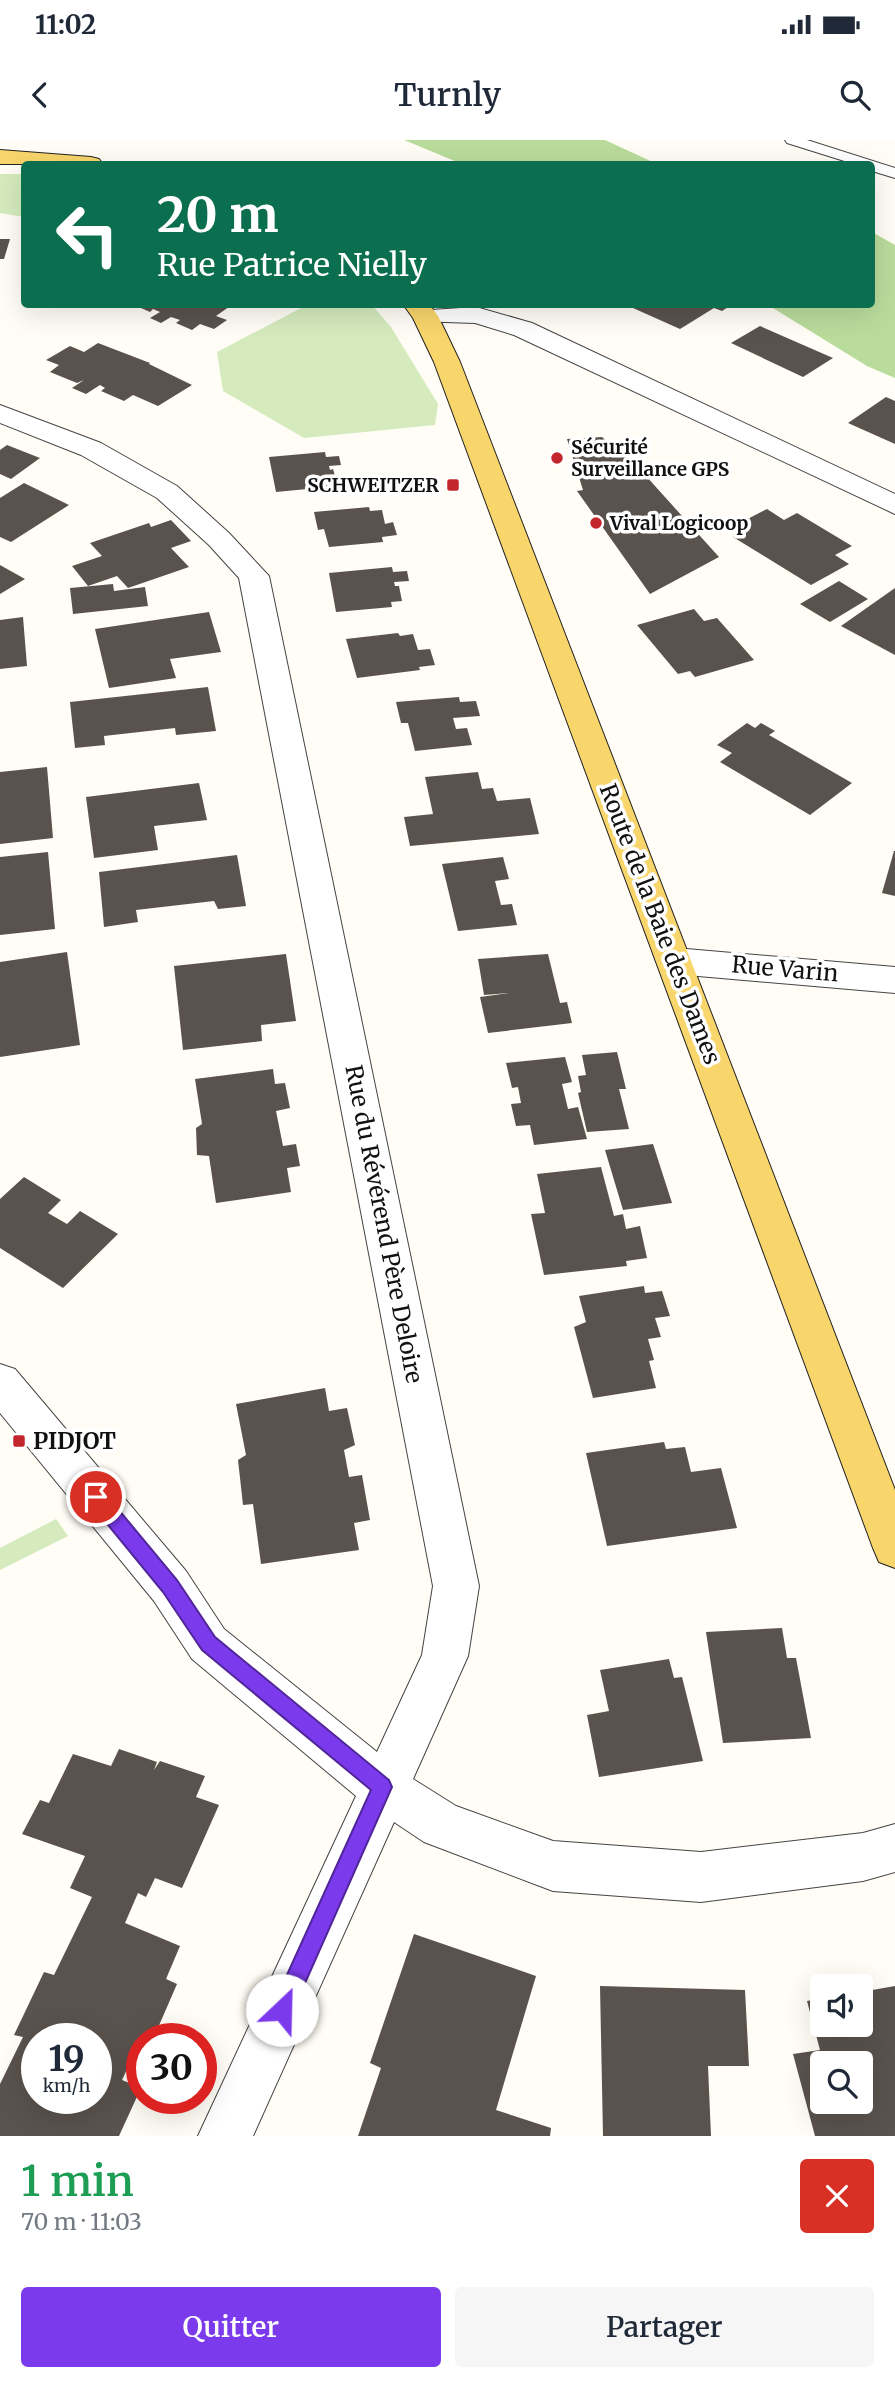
<!DOCTYPE html>
<html lang="fr">
<meta charset="utf-8">
<style>
:root{--surface:#fff;--page:#f6f6f7;--text:#1f2937;--muted:#747a83;--accent:#7c3aed}
body{margin:0;font-family:Merriweather,serif;background:var(--page);color:var(--text);height:100vh;display:flex;flex-direction:column;font-size:26px;white-space:nowrap}
*{box-sizing:border-box;margin:0}
p{font-size:23px;color:var(--muted)}
.icon{flex:none;width:38px;height:38px;fill:none;stroke:currentColor;stroke-width:2;stroke-linecap:round;stroke-linejoin:round}
.map{position:relative;height:1996px;overflow:hidden}
.sheet{display:flex;flex-direction:column;background:var(--surface);flex:1}
.sheet>*{flex:none}
.hud{position:absolute;left:21px;top:21px;width:854px;height:147px;border-radius:7px;box-shadow:0 7px 28px #0002;background:#0b6e4f;color:#fff;overflow:hidden}
.tools{position:absolute;left:810px;top:1834px;display:grid;gap:14px}
.tools a{display:grid;place-items:center;width:63px;height:63px;border-radius:7px;background:var(--surface);box-shadow:0 7px 28px #0002;font-size:35px}
.speed{position:absolute;left:21px;top:1883px;display:flex;gap:14px;font-size:35px;font-weight:700;text-align:center}
.speed>*{display:grid;place-content:center;width:91px;height:91px;border-radius:50%;background:var(--surface);box-shadow:0 7px 28px #0002;line-height:1}
.speed small{font-size:18px;font-weight:400}
.speed .limit{border:10px solid #d22;background:#fff;color:#111}
.pin{position:absolute;display:grid;place-items:center;width:60px;height:60px;color:#fff;margin:-30px;border:4px solid #fff;border-radius:50%;box-shadow:0 2px 7px #0007}
.me{position:absolute;width:77px;margin:-38px;rotate:24deg;stroke-linejoin:round;filter:drop-shadow(0 0 5px #0008)}
.turn{display:flex;align-items:center;gap:24px;height:147px;padding:0 21px;font-size:32px}
.turn .icon{width:91px;height:91px;stroke-width:2.5}
.turn b{display:block;font-size:49px;line-height:60px}
.round{display:grid;place-items:center;flex:none;width:74px;height:74px;border-radius:7px;background:var(--page)}
.overview{display:flex;align-items:center;justify-content:space-between;height:119px;padding:0 21px}
h1{font-size:42px;font-weight:600;line-height:52px;color:#1e9e55}
.action{display:flex;gap:14px;margin-top:auto;padding:14px 21px}
.action a{flex:1;height:80px;border-radius:7px;background:var(--accent);color:#fff;font-size:28px;font-weight:600;line-height:80px;text-align:center}
.action a+a{background:var(--page);color:var(--text)}
.status{display:flex;justify-content:space-between;align-items:center;height:49px;padding:0 35px;background:var(--surface);direction:ltr}
.status svg{height:19px;fill:currentColor}
header{display:flex;justify-content:space-between;align-items:center;height:91px;padding:0 21px;background:var(--surface);font-size:32px;font-weight:600}
.map>svg:first-child{display:block}
</style>
<div class="status"><b>11:02</b><svg viewBox="0 0 49 12"><path d="M0 12V9h3v3zM5 12V6h3v6zM10 12V3h3v9zM15 12V0h3v12zM26 1h20v11H26zM47 4h2v5h-2z"/></svg></div>
<header><svg class="icon" aria-label="back" viewBox="0 0 24 24"><path d="M15 5l-7 7 7 7"/></svg>Turnly<svg class="icon" aria-label="search" viewBox="0 0 24 24"><circle cx="10" cy="10" r="6"/><path d="M15 15l6 6"/></svg></header>
<div class="map">
<svg width="895" height="1996" viewBox="0 0 895 1996">
<rect width="100%" height="100%" fill="#fffdf5"/>
<path fill="#d5ebbd" d="M0,34H24V77L0,73Z
M297,165H372L391,187L438,264L435,285L304,298L223,251L217,212L303,167Z
M56,1379L68,1396L0,1430V1408Z"/>
<path fill="#b9dc9c" d="M404,0H605L657,24H462Z
M872,92L895,105V238L867,226L768,165L872,164Z"/>
<path fill="#5a524d" fill-rule="evenodd" d="M0,99H10L4,119H0Z
M132,164H233L216,176L227,180L214,189L200,184L192,190L176,183L180,180L171,177L161,183L150,178L160,172L153,169L150,172Z
M624,164H733L722,171L714,168L680,189Z
M760,186L833,218L803,237L731,203Z
M98,203L150,223L149,224L192,245L158,266L133,255L124,261L101,251L105,248L100,245L86,254L72,248L84,240L77,243L50,232L59,225L46,220L70,206L84,212Z
M886,257L895,261V304L848,283Z
M602,297L646,336L719,417L650,454L577,351L583,350L567,299Z
M7,305L40,318L11,339L0,334V310Z
M325,312L326,317L339,316L341,325L329,326L330,330L333,329L337,343L327,344L328,347L276,352L269,317Z
M24,343L69,365L11,402L0,397V358Z
M369,367L370,371L382,370L385,384L393,382L397,395L382,397L383,402L329,407L324,389L318,390L314,372Z
M767,369L784,380L797,373L852,406L835,415L849,424L811,445L733,397L741,392L732,387Z
M171,380L191,401L171,408L189,427L128,448L117,436L88,446L72,426L102,416L90,403L149,383L151,387Z
M0,425L25,439L0,454Z
M392,427L393,432L407,431L409,441L394,442L395,446H399L402,461L391,462L392,467L336,472L329,433Z
M839,441L868,459L830,482L800,464Z
M113,444L114,451L145,447L148,466L73,474L70,448Z
M895,448V515L841,486Z
M694,469L704,481L717,478L754,520L695,537L690,531L678,534L637,485Z
M209,472L221,512L170,519L176,538L109,548L95,489Z
M23,477L27,526L0,529V480Z
M398,493L400,496L413,494L418,510L430,509L435,525L419,527L420,530L357,538L346,499Z
M208,547L216,591L176,595L175,588L104,596L105,605L75,608L70,562Z
M459,557L460,562L476,561L480,576L453,578L456,589L467,588L472,605L415,611L408,583H401L396,562Z
M747,583L755,588L761,583L775,591L769,595L852,643L810,675L720,622L732,613L717,605Z
M47,627L53,698L0,704V632Z
M478,632L482,649L493,648L497,661L530,658L539,694L410,706L404,677L433,674L425,637Z
M199,643L207,680L154,686L158,710L94,718L86,657Z
M894,711H895V756L882,753Z
M48,712L55,789L0,795V717Z
M237,715L246,766L218,769L214,761L136,770L138,782L104,787L99,732Z
M503,717L509,739L495,741L501,765L512,764L517,785L458,791L442,724Z
M67,812L80,905L0,917V822Z
M286,814L296,881L261,885L262,901L183,910L174,826Z
M548,814L560,863L567,862L572,883L488,893L480,857L509,853L484,855L478,819Z
M617,912L626,949H619L629,989L587,992L578,953L581,952L578,936L586,935L582,915Z
M565,917L572,942L562,944L568,969L578,967L587,999L534,1005L530,985L516,986L511,964L521,963L518,947L512,948L506,923Z
M273,929L275,944L285,943L290,968L276,971L283,1006L296,1004L300,1026L287,1028L291,1052L216,1063L209,1016L197,1015L196,988L202,984L195,939Z
M653,1004L672,1063L623,1070L605,1010Z
M601,1027L614,1076L623,1074L626,1089L640,1086L647,1118L626,1121L627,1126L544,1135L531,1074L545,1073L537,1034Z
M24,1037L61,1060L48,1073L67,1084L80,1071L118,1094L63,1148L0,1108V1059Z
M644,1146L645,1153L662,1151L670,1176L655,1178L661,1197L648,1199L654,1220L649,1221L656,1248L593,1258L574,1187L586,1182L579,1156Z
M325,1248L329,1271L347,1268L355,1305L344,1310L349,1337L362,1335L370,1380L354,1383L359,1410L261,1424L253,1364L243,1365L238,1320L246,1315L236,1264Z
M664,1302L666,1309L685,1307L691,1332L721,1328L737,1388L607,1406L586,1313Z
M782,1488L787,1518H796L811,1598L723,1603L706,1492Z
M669,1519L674,1538L682,1537L703,1621L599,1637L587,1575L609,1571L600,1530Z
M119,1609L157,1622L154,1630L160,1621L205,1636L196,1657L219,1665L182,1748L155,1738L146,1757L138,1753L125,1783L180,1806L166,1839L177,1844L154,1897L144,1893L122,1940L141,1948L119,1996H0V1944L23,1897L14,1895L44,1832L54,1835L92,1757L70,1748L85,1716L22,1694L40,1660L49,1663L73,1614L111,1626ZM37,1899H96V1958H37Z
M414,1794L536,1836L496,1970L551,1988L550,1996H358L381,1928L370,1923Z
M600,1846L745,1850L749,1926H708L711,1996H603Z
M895,1846V1996H815L793,1914L820,1910L807,1861L822,1858V1885H861V1852ZM822,1923H861V1962H822Z"/>
<g fill="none" stroke-linecap="round" stroke-linejoin="round">
<g stroke="#444" stroke-width="2">
<path id="service" d="M785,0H807L895,28V38L872,31V24H854L787,3Z"/>
</g>
<g stroke="#444" stroke-width="2">
<path id="minor" d="M476,167L532,183L895,354V374L514,195L475,183L416,181L412,176L416,171Z
M0,265L101,303L177,346L229,393L269,436L479,1446L468,1516L413,1639L456,1666L553,1701L701,1712L863,1693L895,1684V1732L863,1741L701,1762L553,1751L424,1702L394,1682L253,1996H198L356,1656L192,1519L154,1461L0,1273V1224L15,1229L186,1431L224,1489L377,1612L422,1515L433,1446L239,438L209,405L157,358L81,315L0,283Z
M675,808L895,827V853L675,834L662,830L657,821L662,812Z"/>
</g>
<g stroke="#222" stroke-width="2">
<path id="primary" d="M0,10L91,17L99,19L103,24H0Z
M403,164H429L438,176L460,222L895,1350V1428L879,1422L873,1408L434,222L413,178Z"/>
</g>
<use href="#service" fill="#fff" fill-rule="evenodd"/>
<use href="#minor" fill="#fff" fill-rule="evenodd"/>
<use href="#primary" fill="#f9d66b" fill-rule="evenodd"/>
</g>
<path fill="#7c3aed" stroke="#51269a" stroke-width="2" d="M96,1349L103,1351L177,1440L215,1497L389,1640L392,1647L290,1877L282,1880L274,1877L271,1870L371,1650L202,1510L163,1452L90,1363L87,1357L90,1351Z"/>
<g fill="#c4262e" stroke="#fff" stroke-width="2.5">
<circle cx="557" cy="318" r="7"/>
<rect x="446" y="338" width="14" height="14" rx="3.5"/>
<circle cx="596" cy="383" r="7"/>
<rect x="12" y="1294" width="14" height="14" rx="3.5"/>
</g>
<g text-anchor="middle" stroke-width="7" stroke-linejoin="round" paint-order="stroke">
<g font-size="19" font-weight="bold" fill="#111" stroke="#fff" text-anchor="start">
<text x="571" y="314">Sécurité<tspan x="571" dy="22">Surveillance GPS</tspan></text>
<text x="439" y="352" text-anchor="end">SCHWEITZER</text>
<text x="610" y="390">Vival Logicoop</text>
</g>
<g font-size="23" fill="#111" stroke="#fff">
<text transform="translate(660 784) rotate(69)" y="8">Route de la Baie des Dames</text>
<text transform="translate(785 829) rotate(5)" y="8">Rue Varin</text>
<text transform="translate(384 1084) rotate(79)" y="8">Rue du Révérend Père Deloire</text>
</g>
<g font-size="23" font-weight="bold" fill="#111" stroke="#fff" text-anchor="start">
<text x="33" y="1309">PIDJOT</text>
</g>
</g>
</svg>
<div class="tools">
<a><svg class="icon" aria-label="sound" viewBox="0 0 24 24"><path d="M4 9h4l5-4v14l-5-4H4zM17 9q2 3 0 6"/></svg></a>
<a><svg class="icon" aria-label="search" viewBox="0 0 24 24"><circle cx="10" cy="10" r="6"/><path d="M15 15l6 6"/></svg></a>
</div>
<div class="speed"><div>19<small>km/h</small></div><div class="limit">30</div></div>
<div class="pin" style="left:96px;top:1357px;background:#d93025"><svg class="icon" aria-label="arrive" viewBox="0 0 24 24"><path d="M6 21V4h12l-3 4 3 4H6"/></svg></div>
<svg class="me" style="left:282px;top:1870px" viewBox="-20 -20 40 40"><circle r="19" fill="#fff"/><path d="M0-13L10 11 0 6-10 11z" fill="#7c3aed"/></svg>
<div class="hud">
<div class="turn"><svg class="icon" aria-label="left" viewBox="0 0 24 24"><path d="M17 20v-9H6M10 6l-5 5 5 5"/></svg><div><b>20 m</b>Rue Patrice Nielly</div></div>
</div>
</div>
<section class="sheet">
<div class="overview"><div><h1>1 min</h1><p>70 m · 11:03</p></div><a class="round" style="background:#d93025;color:#fff"><svg class="icon" aria-label="close" viewBox="0 0 24 24"><path d="M6 6l12 12M18 6L6 18"/></svg></a></div>
<div class="action"><a>Quitter</a><a>Partager</a></div>
</section>
